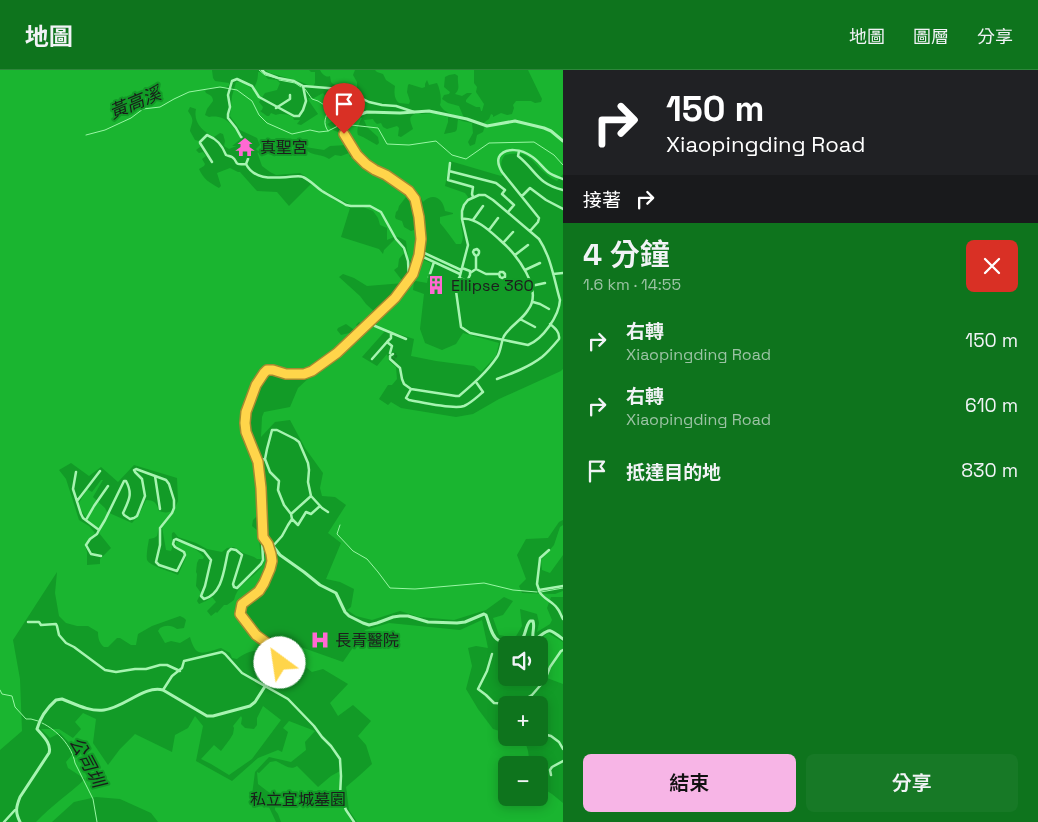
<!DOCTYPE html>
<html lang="zh-TW">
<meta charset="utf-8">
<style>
:root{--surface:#0e741d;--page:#177926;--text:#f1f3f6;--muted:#9bc3a4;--line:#2e863b;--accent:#f7b5e6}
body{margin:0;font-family:"Space Grotesk","Noto Sans TC",sans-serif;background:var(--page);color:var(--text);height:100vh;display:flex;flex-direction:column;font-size:19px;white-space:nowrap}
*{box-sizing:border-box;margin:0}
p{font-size:16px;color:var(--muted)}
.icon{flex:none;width:28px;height:28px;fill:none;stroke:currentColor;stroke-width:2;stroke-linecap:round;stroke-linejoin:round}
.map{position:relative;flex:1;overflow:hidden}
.drawer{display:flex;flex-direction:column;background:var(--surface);width:475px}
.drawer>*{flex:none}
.hud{background:#202124;color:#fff;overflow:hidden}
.buttons{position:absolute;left:498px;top:566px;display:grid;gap:10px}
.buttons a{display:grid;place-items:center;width:50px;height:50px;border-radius:8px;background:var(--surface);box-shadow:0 2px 12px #0003;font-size:25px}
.pin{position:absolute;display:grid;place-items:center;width:42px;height:42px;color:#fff;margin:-51px -21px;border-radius:50% 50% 50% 0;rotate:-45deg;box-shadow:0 0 5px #0007}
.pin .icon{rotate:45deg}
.me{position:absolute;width:55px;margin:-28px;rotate:329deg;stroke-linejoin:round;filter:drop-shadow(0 0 4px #0008)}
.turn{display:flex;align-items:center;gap:18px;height:105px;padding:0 20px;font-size:22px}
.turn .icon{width:65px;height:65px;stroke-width:2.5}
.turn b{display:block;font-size:35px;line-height:42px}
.then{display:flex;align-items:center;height:48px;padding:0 20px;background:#0003;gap:10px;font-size:19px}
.round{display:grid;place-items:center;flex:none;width:52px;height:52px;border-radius:8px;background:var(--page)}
.head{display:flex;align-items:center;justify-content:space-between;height:85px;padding:0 20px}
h1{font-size:30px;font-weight:600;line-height:38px}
.cta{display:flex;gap:10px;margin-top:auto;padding:10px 20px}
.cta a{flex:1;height:58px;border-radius:8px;background:var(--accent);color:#111;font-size:20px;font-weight:600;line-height:58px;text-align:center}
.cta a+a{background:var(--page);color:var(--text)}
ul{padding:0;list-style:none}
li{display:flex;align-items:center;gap:15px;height:65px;padding:0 20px}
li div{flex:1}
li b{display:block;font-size:19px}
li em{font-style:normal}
header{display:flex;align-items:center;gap:30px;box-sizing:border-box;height:70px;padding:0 25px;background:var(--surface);border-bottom:1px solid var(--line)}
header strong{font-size:24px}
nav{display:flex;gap:28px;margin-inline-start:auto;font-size:18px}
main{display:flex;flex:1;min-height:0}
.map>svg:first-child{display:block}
</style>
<header>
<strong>地圖</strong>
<nav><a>地圖</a><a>圖層</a><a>分享</a></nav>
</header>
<main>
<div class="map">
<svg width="563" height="752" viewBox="0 0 563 752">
<rect width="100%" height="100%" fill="#129b27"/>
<path fill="#1ab530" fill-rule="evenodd" d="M0,0H212L213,8L215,11L229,13V16L223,18H209L205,21L206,23C210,25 213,26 213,31L207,39L205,45L209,47C225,44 234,56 241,68L239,75L229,79L224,76L225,71L223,64L220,63L214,67C202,61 193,52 196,39L190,37L188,41C195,51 192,51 190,61L195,70L199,71L200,77L196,80L199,83L203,82L206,86L202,89L205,94L204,96L199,99C204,110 209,112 219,118L221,116L217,103L230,98L238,102H240L257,121L277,122L289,136L311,114L333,129L350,138L341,167L379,179L383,184L384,180L395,169L402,178L404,183L399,189L398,197L394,200L404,213L367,216L354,208L343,204L339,207L360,226L366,234L377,244L364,256L359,252L356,255L360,259L357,262L346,254L338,258L337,260L341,265L349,263L353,266C346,275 318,298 306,301C295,305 279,301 267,299L255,314L252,320L242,351L256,404L259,442L258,445L253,450L252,456L258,461L261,489H257L254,487L243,483L234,477L227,478L222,482L207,479L196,473L178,467L174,462L172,463C171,469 174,476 171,481L166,480L162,457H159L157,466L154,468L149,469C148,475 146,484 147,490C150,496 169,501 176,504L178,505L179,503L186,487L184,481L176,476V472C186,472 197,479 204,487L203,489H199L197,493L196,502L197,504L196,516L201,523L197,531L199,534L206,531L212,527L216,532L207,541L211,546L216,542L217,543L224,535H227L234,530C237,514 254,508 262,496C266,490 263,482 267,477C273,491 268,507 258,519C250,529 236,531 238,546L256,568L278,586C278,596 269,605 263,613L256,609C259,600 268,593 269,585C258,577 247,581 237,589L232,588L230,583L221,578C203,583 196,589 190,567L180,573L171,571L165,573L158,561L160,558C166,555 171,555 177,559L184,558L186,550L184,548L180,546L152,556L138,564L136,575H131L120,568H117L108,577H104C99,573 98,568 98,562L88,556H77L66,553L59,546L55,523L57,502L13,570L20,609L22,661L0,680ZM71,393L89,406L101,397L118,412L134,395L177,408L178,431L174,440C169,443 164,443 159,441C157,433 154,430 146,430C142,438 139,446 132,453L107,442L105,438L93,427L103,410H101L92,422L87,419L79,433C82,446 90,452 100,460L99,463L111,478L100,489V494L87,495V482L85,475L95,463L89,456L79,450L66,409L59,400Z
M265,0H309L311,2H315V13L313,17L301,12L270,3Z
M320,0H355L353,5L357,12V20L354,22L333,14L331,12L330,6C326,8 322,4 320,0Z
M375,0H474V13L477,17L476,22L484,34L482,41H481L480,37H476L466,32V30L472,23H467L462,26L455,24C461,18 457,15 458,6L455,4L449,5L445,7L444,17L450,22L449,24L444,25L442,29L448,33L459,36L464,48C455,46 444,43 440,35C442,29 440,19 437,13L429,15L427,10L425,14V17L422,18L409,14L408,15L407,22L410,31L409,34L399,33C394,29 394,22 395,16L386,10L383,4L377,2Z
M528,0H563V104L557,111C553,109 549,107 546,104C531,91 529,79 505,85C500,91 500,98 505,104L501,106L450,91L445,116L465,123L468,127C466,134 462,140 461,147C459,157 466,165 461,174H456C451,167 446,160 440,153V147L453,144V143L445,141C443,128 433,122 423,132L419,124L418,123L406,127L399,136L398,140L396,142L395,147L396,149L402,151L404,157L411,161L420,158L422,159C424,170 418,183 416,193L414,194L408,188L406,171C395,165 397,166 387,170V158L380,155L378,148L373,141L363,137L351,135L343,131L321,119L305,106L300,103L276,105L270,102L262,96L256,79L260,75L257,68L240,60L230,46L232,26L236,12C242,11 248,16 252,19C257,15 258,8 258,2C265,2 264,5 268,9L277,10L280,13L277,20L265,23L259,32L263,37L262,40L260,41L267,46H269L271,43L276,45C279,43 289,44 293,47L294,50H300L297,54L301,55L318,44L309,31L308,28H314L323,23L325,26L332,25L333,28L343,29L349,30L346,33C345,34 338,47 337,48H333V51L327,54L333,60L343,64V68L348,69V72L346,74L347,75L330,76L324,80L305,77C309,87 321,83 329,89L335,85L341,86L349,83L350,87L355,86L357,80L354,69C346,65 347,57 346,49L357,46L362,48C359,53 356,59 358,65L363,67L377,75L379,73L378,67L367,57L364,50L373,49L374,51L377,54L381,53L383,57L387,59L397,56L399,58L398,66L401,67L413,59C410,50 407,46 418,43L422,44L433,43L448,47V52L444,64C460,61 456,63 458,49L462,51L472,53L473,63L468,72L470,76L475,74L477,65L483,62L485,55L484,53L486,51L489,49L491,44L493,45V47L501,43L507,45L512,44L514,38L513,35L516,31H531L535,33L541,32L542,29Z
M421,189L431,193L427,213L416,211L414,212L413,220L424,224L420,259L425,273L442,280L456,274L463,263L499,273L496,286L481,302L474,296L436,291L411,286L414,269L386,260L362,287L377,296L387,284L389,291L396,297L397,309L392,315H388L379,329L388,335L391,332L401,338L456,347L473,344L499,329L561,301L563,299V450L559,452L548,468L526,469L517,485L526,509L519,516L522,523L555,524L563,521V527H551L547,538L552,550L550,554L537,562L539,553L537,544L520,539L522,556L515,568L499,565L493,548L503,545L513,531L504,527L486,540L454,550L419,547L400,541L372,550L356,546L347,540L351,537L354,519L340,512L326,509L341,473L328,463L346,435L335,427L322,426L320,418L323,403L305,378L290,350L275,352L261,367L262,347L264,342L290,337L298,318L311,306L348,278L363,262L392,236L409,213Z
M563,455V485L550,503L542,500L541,490L554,475L560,457Z
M482,550L488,578L476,576L468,578L472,596L466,619L478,639L493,659L506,663V668H524L528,681L530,695H506V728H539V716L552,724L563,733V752H357L349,740L346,717L360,705L372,694L366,675L358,666L371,651L353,635L338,646L330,633L348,614L323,599L312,602L290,585L288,592L289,603L277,618L273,612L287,586L278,576L275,568L283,565L295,575L343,592L365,560L389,553L460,560Z
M548,563L563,572V614L539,605V575H520L529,567L534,574Z
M263,636L281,650L252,689L229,705L211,694L201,689L214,675L221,681L230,669L233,664L234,658L233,656L241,646L242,648L241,654L245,658L254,659L257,655V648Z
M83,643L96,649L93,673L108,695L120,679L135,664L172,682L175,665L188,658L195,646L203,656L196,691L232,711L258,688L278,680L282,682L288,662L283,658L289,651L315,661L305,672L306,680L291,692L269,687L255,702L252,725L268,735L276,752H158L151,743L120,729L96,727L74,732L52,752H36C52,735 69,724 85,709L68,698L66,692L76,680L60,663L50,668L41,659H59L73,668L81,659L75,652Z
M276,691C283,694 290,701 297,696L318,717L331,706L340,701C342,720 341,735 352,752H281L278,744L275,740V735L267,729L271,724L258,714L257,702L259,703L270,692Z"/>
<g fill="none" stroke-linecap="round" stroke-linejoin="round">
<path stroke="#99f7a4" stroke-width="1" d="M259,0L265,5L276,8
M279,10L295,13L301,17
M305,19L312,29L318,31L329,38C326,48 322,52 328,61
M86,65L105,60L131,48L143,39L160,37L174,29L189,22L220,17L237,20L252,31L259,45L267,53L292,64L310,60L319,62L328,61L342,54L378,58L387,74L409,75L436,71L452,85L466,89L489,73L534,72L554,85L563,95
M340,455L337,464L353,481L367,489L378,502L390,518L415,519L484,513L513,520L537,522
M541,522L563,518
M0,620L2,624L12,626L15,637L26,649H31L38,651
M42,653C57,660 72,676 75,693L93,729L97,752"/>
<path stroke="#148225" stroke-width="2.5" stroke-dasharray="2.5 1" stroke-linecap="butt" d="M391,286L392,289H394L396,286L395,284H393"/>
<path stroke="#a7f4b1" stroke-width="2.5" d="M262,0L265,3L278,8L294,11L303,16L340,19L355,25L369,32L382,35L396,36L414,42
M303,16L306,31L303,40L299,46H294L259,27L252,16L237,9L232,11L228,25L230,37L228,44V48L236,58L241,67L247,71L249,75L248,89L246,94C254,110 272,108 288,107C293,107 299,105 303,107C310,110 316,117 322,121C330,126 338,130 346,135L351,136H370L381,142L396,169L404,178L408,191L409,210
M276,38L290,29V25
M519,81L518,86C537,101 536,113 563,120
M212,92L200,73V72L207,65C217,69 222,75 226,85C228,86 230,86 232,87C240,92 231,95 246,94
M450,93L448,110L473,117L472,124L473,127
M449,101L496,113L505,120L502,124L514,135L508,142
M479,125H485L493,130L539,169C551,187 554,209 560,230C559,246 543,269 528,275L470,263L461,257L456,221L468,175L462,149V141L464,135L468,130Z
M522,126L530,118L546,130L563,139
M462,149C476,147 491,162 501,171C516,184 544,219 528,240C522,250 510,256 504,266C501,272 501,281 497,287C487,302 473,314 459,326H456L411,319L406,328L409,330C421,332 453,340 464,336C471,333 478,326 483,322L476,312
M473,150L483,136
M489,160L498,148
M530,161L538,152L539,148L502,102C499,97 497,92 499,87C505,76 523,80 531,86C538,90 542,97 548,102C553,106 558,107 563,109
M503,173L513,162
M420,181L461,200
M419,185L460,204
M515,185L528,175
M476,186L478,185L479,183V181L477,179L474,180L473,182L474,184L476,186V199
M525,200L540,193
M470,203L476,199L486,204H499L500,202H503L505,204V207L502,208L500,207L499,204
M553,204L563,203
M429,207L434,192
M459,208L465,210L468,209L470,205V201L462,198
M531,216L545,213
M533,232L540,234L549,239
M520,249L535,257
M371,252L375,256L406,269
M387,272L391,268V263
M393,284L390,286V289L400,298L402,309L404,314L411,319
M372,289L387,272L392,276L390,283
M497,309C513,303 529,297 542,287C548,282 554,275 559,269C560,262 555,258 550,254
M265,389L270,402L279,411L278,420L284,435L291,444L292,449L298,455L306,442L311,444L320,436
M257,391L265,389L267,379L272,360H277L295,369L299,372L308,393L309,400L308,412L311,426L322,438L328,442
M76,402L73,419L81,444L83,448L99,460L105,450L124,411H126C133,424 129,430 123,443L124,445L130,449L134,448L137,446L145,426L142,409L135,402L134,400L136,399L166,410L169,414L174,430V438L172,443L160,458V475L156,492L159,495L177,501L185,485L184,482L175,477L173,474L174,470L176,469L204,481L211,490L205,516L201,526L204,529C223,524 224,498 228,482L231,479L236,480L242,485L233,514L234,517L237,518L261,494L263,490L262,470L263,467
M155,406L160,439
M77,431L100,401
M291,444L311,426
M86,450L94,436L108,416
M99,460L97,464L90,469L86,475L91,484L101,486
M273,476L282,466L288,455L292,449
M549,480L540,488L537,514L539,520L563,516
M539,521C543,529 552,531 557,538C560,541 561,546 563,549
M28,552H39L41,555L56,554L57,556L59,565L66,573L74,577L105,600L116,602L135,599H146L160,595H167L180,601
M492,584L487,601L478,619L486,625L494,633L513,634L520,632L532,625L545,610L550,597L561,581L563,580
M163,620L172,606L182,598L184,591L222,582L225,584L242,603L288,629L314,656L322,667L331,676L340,689L341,706L340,726L346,740L354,752
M501,643L506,639
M539,663L551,666L559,672L563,679
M551,705L550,700L552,697L563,691
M4,752L15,740"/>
<path stroke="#a7f4b1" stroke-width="3" d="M263,463L280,485L304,502L320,515L336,523L345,542L349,546L363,553L369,555L377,553L393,547L400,546H408L428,552L457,553L465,552L484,544L486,545C489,552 491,566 498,570C501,572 506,572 509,573C513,574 517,575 520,572C526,567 525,556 530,551H533C535,557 532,562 533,568L536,569C550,559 547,557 563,569
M20,752C15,742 16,737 20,727L49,683C52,674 43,666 37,659C40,648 48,637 56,630L62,629C75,634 90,642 104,640C124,638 144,615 163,620L207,646H213L250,636L255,632L280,593L281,586L278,581L256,565L239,543L242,535L259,521L265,513L270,499L272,491L271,484L267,474L263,467L261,418L258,392L246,363L245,353L246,342L256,315L264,303L267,300H273L286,304H304L311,301L337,283L368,255L395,228L413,204L419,185L421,169L419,147L415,129L409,121L386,105L375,100L366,94L357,85L344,64L346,51L349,48L367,42L400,43L429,41L467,49L487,56L515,51L544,58L551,61L563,71"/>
</g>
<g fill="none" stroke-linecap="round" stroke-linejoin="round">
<g stroke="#a68a30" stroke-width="12">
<path id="route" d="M280,593L281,586L278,581L256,565L240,544L242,534L259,521L264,513L270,499L272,491L271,484L268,474L263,467L261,418L258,392L246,362L245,353L246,342L256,315L264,303L267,300H273L286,304H304L312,301L337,283L395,228L413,204L419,185L421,169L419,147L415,129L409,121L386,105L375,100L366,94L357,85L344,64"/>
</g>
<use href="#route" stroke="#ffd54a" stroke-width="9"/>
</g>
<defs>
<g id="temple-bare" transform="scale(1.5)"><path d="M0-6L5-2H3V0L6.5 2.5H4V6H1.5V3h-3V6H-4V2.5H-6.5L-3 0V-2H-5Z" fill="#ff69d2" stroke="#129b27" stroke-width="2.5" paint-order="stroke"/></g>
<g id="building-bare" transform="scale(1.5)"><path d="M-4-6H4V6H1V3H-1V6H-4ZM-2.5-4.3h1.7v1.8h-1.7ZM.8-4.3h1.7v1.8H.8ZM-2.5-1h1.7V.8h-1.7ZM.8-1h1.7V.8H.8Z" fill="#ff69d2" stroke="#129b27" stroke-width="2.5" paint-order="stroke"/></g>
<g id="hospital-bare" transform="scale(1.5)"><path d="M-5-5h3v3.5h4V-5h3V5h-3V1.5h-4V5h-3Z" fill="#ff69d2" stroke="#129b27" stroke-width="2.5" paint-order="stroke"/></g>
</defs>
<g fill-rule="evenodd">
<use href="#temple-bare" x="245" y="77"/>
<use href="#building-bare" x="436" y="215"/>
<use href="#hospital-bare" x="320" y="570"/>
</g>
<g text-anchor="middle" stroke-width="4" stroke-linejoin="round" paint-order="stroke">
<g font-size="16" fill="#1d1d1d" stroke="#129b27" text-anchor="start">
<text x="260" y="83">真聖宮</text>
<text x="451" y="221">Ellipse 360</text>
<text x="335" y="576">長青醫院</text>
</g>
<g font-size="16" fill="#1a1d1b" stroke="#129b27">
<text x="298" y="735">私立宜城墓園</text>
</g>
<g font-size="18" font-style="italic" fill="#191d1a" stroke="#129b27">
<text transform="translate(135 33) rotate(-23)" y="6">黃高溪</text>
<text transform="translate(87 692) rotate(62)" y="6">公司圳</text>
</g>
</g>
</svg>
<div class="buttons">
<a><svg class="icon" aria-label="sound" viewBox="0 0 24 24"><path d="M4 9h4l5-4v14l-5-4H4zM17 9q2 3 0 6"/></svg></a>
<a>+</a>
<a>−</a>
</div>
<div class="pin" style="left:344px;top:64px;background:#d93025"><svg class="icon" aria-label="arrive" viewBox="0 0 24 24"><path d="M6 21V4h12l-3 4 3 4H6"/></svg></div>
<svg class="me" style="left:280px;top:593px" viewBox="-20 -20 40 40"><circle r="19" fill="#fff"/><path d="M0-13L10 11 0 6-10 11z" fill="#ffd54a"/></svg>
</div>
<section class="drawer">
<div class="hud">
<div class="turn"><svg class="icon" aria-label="right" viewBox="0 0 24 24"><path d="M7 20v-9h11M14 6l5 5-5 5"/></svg><div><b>150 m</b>Xiaopingding Road</div></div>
<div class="then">接著<svg class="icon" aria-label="right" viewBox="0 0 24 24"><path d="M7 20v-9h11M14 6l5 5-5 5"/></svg></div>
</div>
<div class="head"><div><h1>4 分鐘</h1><p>1.6 km · 14:55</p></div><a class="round" style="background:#d93025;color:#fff"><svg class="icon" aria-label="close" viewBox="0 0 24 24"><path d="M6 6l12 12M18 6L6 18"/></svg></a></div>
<ul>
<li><svg class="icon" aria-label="right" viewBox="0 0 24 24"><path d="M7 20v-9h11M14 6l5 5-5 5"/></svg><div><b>右轉</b><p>Xiaopingding Road</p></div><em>150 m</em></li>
<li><svg class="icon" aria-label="right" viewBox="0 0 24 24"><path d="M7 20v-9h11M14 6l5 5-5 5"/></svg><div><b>右轉</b><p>Xiaopingding Road</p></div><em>610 m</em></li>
<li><svg class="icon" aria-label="arrive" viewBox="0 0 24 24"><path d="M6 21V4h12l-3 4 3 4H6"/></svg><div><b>抵達目的地</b></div><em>830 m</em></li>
</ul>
<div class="cta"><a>結束</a><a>分享</a></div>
</section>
</main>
